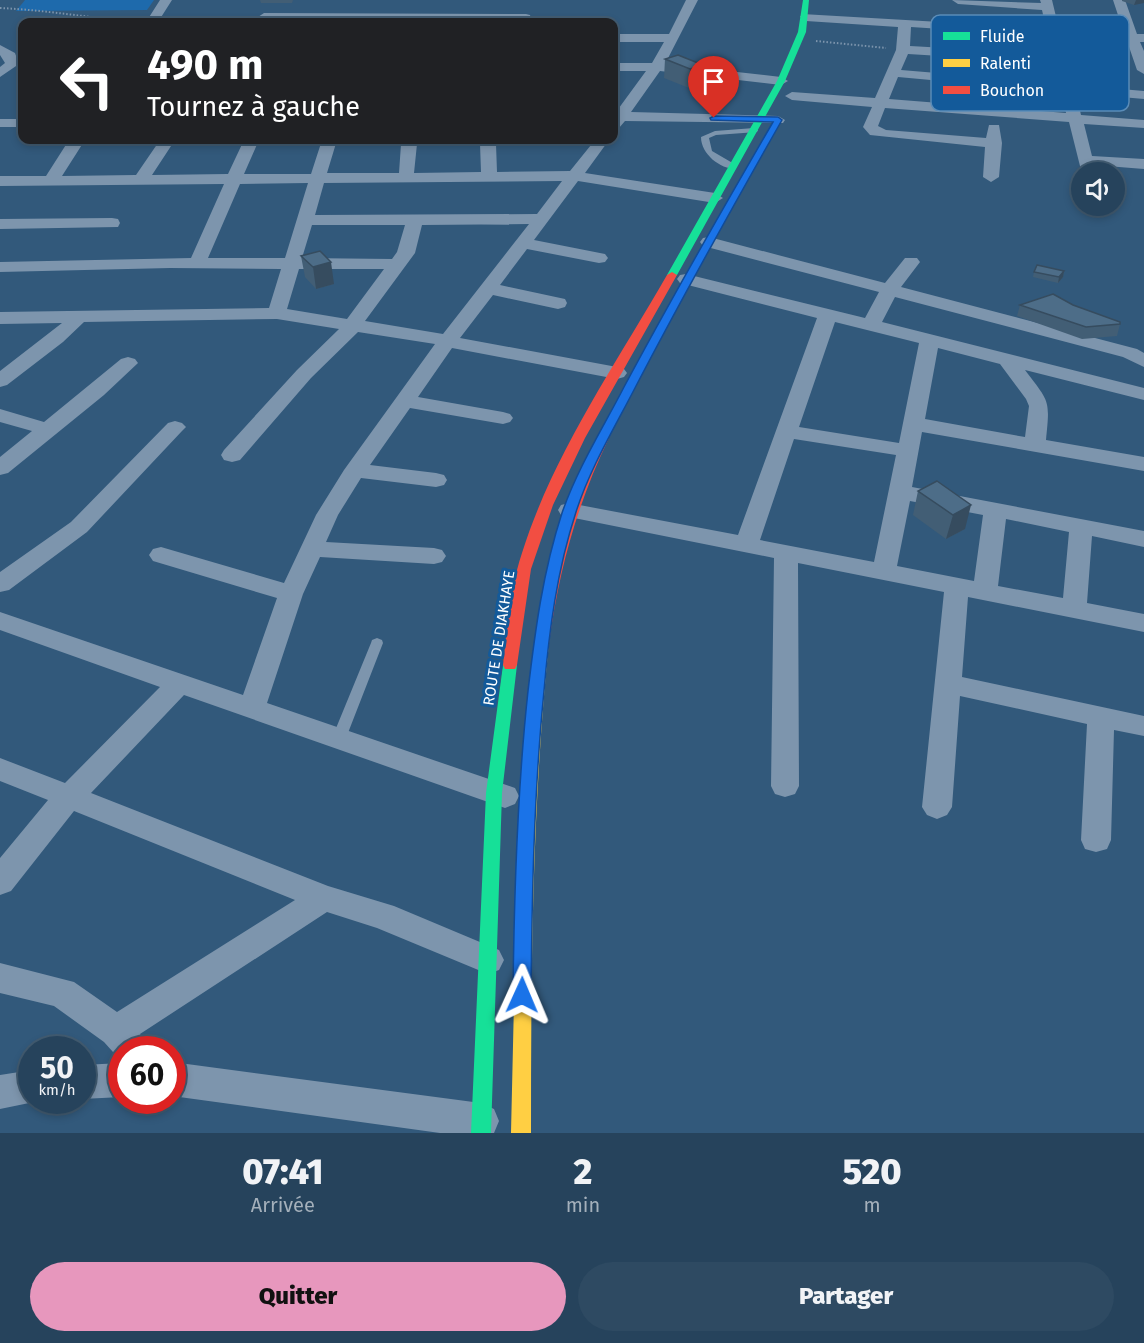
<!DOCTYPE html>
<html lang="fr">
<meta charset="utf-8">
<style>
:root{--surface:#26435c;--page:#2e4a62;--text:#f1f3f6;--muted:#a4b0bb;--line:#425c72;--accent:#e797bd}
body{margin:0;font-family:"Fira Sans",sans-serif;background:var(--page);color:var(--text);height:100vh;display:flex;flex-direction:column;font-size:22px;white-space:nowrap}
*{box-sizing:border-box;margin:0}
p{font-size:20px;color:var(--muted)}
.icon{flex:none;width:33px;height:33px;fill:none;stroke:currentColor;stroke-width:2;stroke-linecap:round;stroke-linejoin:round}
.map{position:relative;height:1133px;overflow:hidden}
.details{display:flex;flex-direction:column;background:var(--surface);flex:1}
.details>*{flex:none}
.top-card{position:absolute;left:18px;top:18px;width:600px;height:126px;border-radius:12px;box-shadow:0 3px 9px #0003,0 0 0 2px var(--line);background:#202124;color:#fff;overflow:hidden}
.tools{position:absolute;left:1071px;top:162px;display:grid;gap:12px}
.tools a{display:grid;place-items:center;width:54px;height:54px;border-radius:50%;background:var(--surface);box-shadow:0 3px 9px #0003,0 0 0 2px var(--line);font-size:30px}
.speed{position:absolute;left:18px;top:1036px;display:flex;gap:12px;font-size:30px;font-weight:700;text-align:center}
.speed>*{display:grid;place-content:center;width:78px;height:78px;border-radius:50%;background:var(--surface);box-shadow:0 3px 9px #0003,0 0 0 2px var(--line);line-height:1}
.speed small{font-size:15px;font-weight:400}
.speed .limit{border:9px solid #d22;background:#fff;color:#111}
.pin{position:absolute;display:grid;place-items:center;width:51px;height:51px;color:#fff;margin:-62px -26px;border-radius:50% 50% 50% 0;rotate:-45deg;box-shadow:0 0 6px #0007}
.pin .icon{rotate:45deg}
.me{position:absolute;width:66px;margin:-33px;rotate:1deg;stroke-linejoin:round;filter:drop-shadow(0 0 4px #0008)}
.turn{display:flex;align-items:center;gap:21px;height:126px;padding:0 30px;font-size:27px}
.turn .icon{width:78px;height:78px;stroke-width:2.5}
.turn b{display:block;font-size:42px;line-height:51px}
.eta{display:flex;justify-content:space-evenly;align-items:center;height:102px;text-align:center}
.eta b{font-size:36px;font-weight:800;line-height:42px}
.action{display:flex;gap:12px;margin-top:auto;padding:12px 30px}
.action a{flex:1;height:69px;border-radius:36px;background:var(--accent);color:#111;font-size:24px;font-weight:800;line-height:69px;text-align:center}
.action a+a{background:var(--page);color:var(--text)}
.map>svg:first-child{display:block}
</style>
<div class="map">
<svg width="1144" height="1133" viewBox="0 0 1144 1133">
<rect width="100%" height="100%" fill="#32597b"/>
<path fill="#1e6aac" d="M25,0H154L147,10L16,11Z"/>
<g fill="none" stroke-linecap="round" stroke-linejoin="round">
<path stroke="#7d95ad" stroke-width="2" stroke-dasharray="1.5 2" stroke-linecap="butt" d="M0,8C46,10 91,18 137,22
M816,41L886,48"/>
<path fill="#7d95ad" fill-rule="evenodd" d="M754,128L758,130L757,132L716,135L709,138L712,151L736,165V169C720,169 701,154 701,137L715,131Z
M377,638L382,640L383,643L346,738L344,742L339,743L334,742L332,738L371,643L372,640Z"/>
<path fill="#7d95ad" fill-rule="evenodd" d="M160,0H172L158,22H146Z
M686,0H698L665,64L781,77L788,81L781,85L660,71L631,112L778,116L785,120L783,123L625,121L619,128L614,129V112H616L646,71H614V63H652L664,42H614V34H669Z
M952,0L1041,3L1040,0H1052L1059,29L1124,33L1113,0H1125L1137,34H1144V42H1140L1144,51V74L1137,70L1127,41L1061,37L1074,85L1144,91V99L1076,93L1081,115L1144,120V128L1084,124L1092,156L1144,159V169L1094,165L1096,172L1082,174L1069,122L885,108L878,126L886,130L986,138L989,125H999L1002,143L999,177L991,182L983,177L985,147L870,135L863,127L872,107L792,100L785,96L792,92L875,98L896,50L898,27L806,21L800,17L802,14L1046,28L1042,10L958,4ZM911,27L1048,36L1053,54L910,46ZM908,54L1055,63L1059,83L901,70ZM898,77L1061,92L1066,113L889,99Z
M264,13L526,14L530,15L532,22L260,20L258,17Z
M0,45L15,53L19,64L0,77V67L5,63L0,55Z
M0,119H22V127H0Z
M69,140H85L62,176L136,175L160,140H175L152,175L228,174L244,140H259L244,174H311L322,140H337L327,173H399L401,144L409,140L417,144L414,173L481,172L480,144L488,140L496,144L497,172L570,171L595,140H609L585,173L715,193L723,198L715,203L578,181L534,240L605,254L608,258L605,262L599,263L527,249L500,285L565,299L567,303L565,307L558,309L493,295L460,338L617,367L624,369L627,373L624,377L617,379L452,348L418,397L503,412L510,414L513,418L510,422L503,424L410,408L370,465L436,473L444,475L447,480L444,485L436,487L361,478L338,515L326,542L434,548L442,550L446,556L442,562L434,564L320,557L303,594L267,703L515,788L519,796L515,804L505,808L184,695L91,793L328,886L394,906L499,950L504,960L499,970L488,974L377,928L327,912L140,1034L149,1050H122V1062L104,1042L54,1006L0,993V963L74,982L117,1012L295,900L74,811L11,891L0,895V858L48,800L0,781V758L65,783L160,687L0,630V612L243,695L277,598L153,561L149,555L153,549L161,547L284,583L316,515L344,470L435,344L358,332L311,378L240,460L232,462L224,460L221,455L224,450L297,370L339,329L277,319L84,322L63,342L7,385L0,387V371L62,323L0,324V312L269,308L281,269L170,268L0,272V262L191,258L224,184L0,186V176H46ZM562,181L537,214L315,215L324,183ZM308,183L285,258H208L240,184ZM529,224L443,334L365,321L415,253L422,225ZM312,225H405L397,252L392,259L302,258ZM299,269H384L347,319L287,309Z
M112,218L118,219L120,223L118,227L0,229V219Z
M709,237L885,283L905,258H917L920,262L901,287L1137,349L1144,353V367L1123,357L895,297L882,322L1144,388V400L1025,370C1050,403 1050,399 1046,440L1144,457V471L922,432L912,487L1144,531V547L1092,536L1087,603L1144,614V632L968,597L962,677L1144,716V736L1114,730L1111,840L1107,849L1096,852L1085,849L1081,840L1087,724L960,696L952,807L947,815L937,819L927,815L922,807L944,592L798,563L799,786L795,794L785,797L775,794L771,786L774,558L569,517L561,515L558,510L561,505L569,503L738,535L817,318L680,283L677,279L680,275L686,274L865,318L879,292L703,246L700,242L703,238ZM835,322L919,343L899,443L799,427ZM938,348L1000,364L1026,399L1029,406L1025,437L925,419ZM794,439L896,455L874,562L760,540ZM910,501L983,515L974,581L897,566ZM1006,519L1069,532L1063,598L998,586Z
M128,357L135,359L138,363L104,395L8,473L0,475V457L32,431L0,422V409L44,422L121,359Z
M175,421L182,423L186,427L182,431L87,532L9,590L0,592V572L71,522L168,423Z
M172,1062L481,1103L494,1109L499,1121L494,1133H440L172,1096Z
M122,1063V1097L82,1099V1065Z
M32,1070V1101H39L0,1109V1075Z"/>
<path fill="#16e098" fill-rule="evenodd" d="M803,0H809L806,32L785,81L677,275L672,278L668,277L667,275L777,81L798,32Z
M510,660L515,661L517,665L502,793L491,1133H471L486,793L503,665L505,661Z"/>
<path fill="#ffcf43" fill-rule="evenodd" d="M542,638L547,639L549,643C532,806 531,969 531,1133H511L518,827L535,643L537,639Z"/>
<path fill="#f24e42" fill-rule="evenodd" d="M672,272L677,275L585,438L553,505L531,569L517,665L515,669H505L503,665C507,628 510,589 522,553C553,454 616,364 667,275Z
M603,434L609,438C577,504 559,570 549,643L547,647H537L535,643C544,578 559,515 588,456C592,449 595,437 603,434Z"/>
</g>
<path fill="#425e75" d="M260,0H293L292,3H261Z
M1122,0H1144L1134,5L1122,1Z
M665,59L703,65L702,83L689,88L664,78Z
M301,256L334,284L316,289L305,277Z
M1064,271L1063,277L1058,283L1033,277L1034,272Z
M1020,305H1073L1120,324L1117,336L1082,339L1017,316Z
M937,481L965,529L946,539L913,515L918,491Z"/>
<path fill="#364c5f" d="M1136,0H1144V3L1134,5Z
M703,65L702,83L689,88L690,69Z
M331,262L334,284L316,289L313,267Z
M1064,271L1063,277L1058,283L1059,277Z
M971,505L965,529L946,539L953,515Z"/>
<path fill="#4d6d88" stroke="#364c5f" stroke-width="1.5" d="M678,55L703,65L690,69L665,59Z
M320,251L331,262L313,267L301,256Z
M1037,265L1064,271L1059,277L1034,272Z
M1053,294L1073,305L1120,322V324L1086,327L1020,305Z
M937,481L971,505L953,515L918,491Z"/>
<path fill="#1a73e8" stroke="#114b97" stroke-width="1.5" d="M714,116L778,117L782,120C732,208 683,296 636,386C615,427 590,468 576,512C557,570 549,631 544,691C534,792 532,893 531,995L529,1001L522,1003L515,1001L513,995C514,893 517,792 528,691C535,631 543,571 562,513C577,469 603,428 624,387C672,297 722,210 773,122L711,120L710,118Z"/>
<g text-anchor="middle" stroke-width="6" stroke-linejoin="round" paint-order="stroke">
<g font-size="15" fill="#fff" stroke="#135a9a">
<text transform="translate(499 638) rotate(-81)" y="5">ROUTE DE DIAKHAYE</text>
</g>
</g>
<rect x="931" y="15" width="198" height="96" rx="9" fill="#135a9a" stroke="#5a8cb8" stroke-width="1.5"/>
<rect x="943" y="32" width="27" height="8" fill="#16e098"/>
<rect x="943" y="59" width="27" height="8" fill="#ffcf43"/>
<rect x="943" y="86" width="27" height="8" fill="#f24e42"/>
<g font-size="16" fill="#fff">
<text x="980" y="42">Fluide</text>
<text x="980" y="69">Ralenti</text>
<text x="980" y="96">Bouchon</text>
</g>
</svg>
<div class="tools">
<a><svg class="icon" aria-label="sound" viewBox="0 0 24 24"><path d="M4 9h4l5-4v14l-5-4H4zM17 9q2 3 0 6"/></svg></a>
</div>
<div class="speed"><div>50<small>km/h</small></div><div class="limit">60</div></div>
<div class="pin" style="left:714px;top:118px;background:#d93025"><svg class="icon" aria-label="arrive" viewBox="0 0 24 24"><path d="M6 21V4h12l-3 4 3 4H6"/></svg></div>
<svg class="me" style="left:522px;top:995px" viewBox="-20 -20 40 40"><path d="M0-17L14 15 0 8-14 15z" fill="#1a73e8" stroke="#fff" stroke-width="4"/></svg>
<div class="top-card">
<div class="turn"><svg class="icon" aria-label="left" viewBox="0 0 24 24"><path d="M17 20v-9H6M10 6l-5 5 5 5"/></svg><div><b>490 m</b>Tournez à gauche</div></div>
</div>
</div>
<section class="details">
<div class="eta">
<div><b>07:41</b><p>Arrivée</p></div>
<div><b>2</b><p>min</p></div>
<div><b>520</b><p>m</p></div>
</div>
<div class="action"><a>Quitter</a><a>Partager</a></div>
</section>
